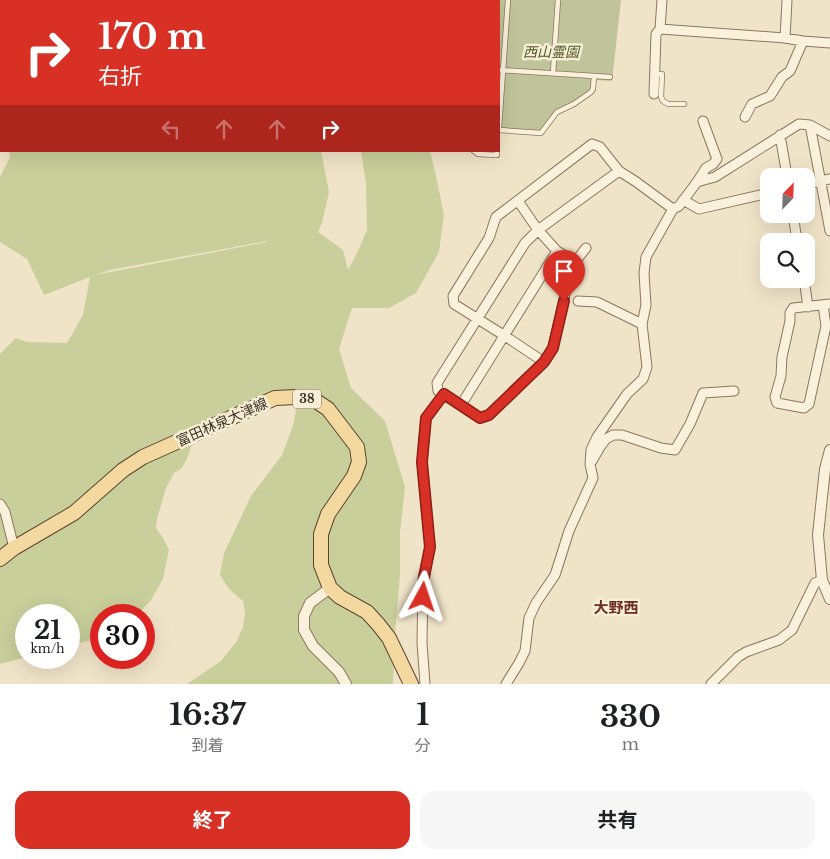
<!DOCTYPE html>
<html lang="ja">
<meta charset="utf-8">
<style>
:root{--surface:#fff;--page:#f6f6f6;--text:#202124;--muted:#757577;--accent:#d93025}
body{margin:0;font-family:"Libre Baskerville","Noto Sans JP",serif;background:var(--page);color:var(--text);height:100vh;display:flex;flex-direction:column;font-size:19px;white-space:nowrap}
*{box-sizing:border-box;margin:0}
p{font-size:16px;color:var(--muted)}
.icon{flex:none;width:28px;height:28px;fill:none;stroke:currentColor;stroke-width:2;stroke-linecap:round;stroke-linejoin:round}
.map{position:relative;height:684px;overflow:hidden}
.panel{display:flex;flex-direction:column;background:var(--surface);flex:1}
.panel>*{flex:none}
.hud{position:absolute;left:0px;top:0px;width:500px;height:152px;box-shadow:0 5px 20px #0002;background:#d93025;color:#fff;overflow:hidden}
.needle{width:32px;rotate:23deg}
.buttons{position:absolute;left:760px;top:168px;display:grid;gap:10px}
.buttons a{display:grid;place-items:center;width:55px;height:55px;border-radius:10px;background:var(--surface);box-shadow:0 5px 20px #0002;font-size:25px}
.speed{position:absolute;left:15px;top:604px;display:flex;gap:10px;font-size:25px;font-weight:700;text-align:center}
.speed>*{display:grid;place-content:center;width:65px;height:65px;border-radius:50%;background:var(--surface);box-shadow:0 5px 20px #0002;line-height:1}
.speed small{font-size:12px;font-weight:400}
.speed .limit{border:8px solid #d22;background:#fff;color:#111}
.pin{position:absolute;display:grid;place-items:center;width:42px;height:42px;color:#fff;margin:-51px -21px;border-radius:50% 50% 50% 0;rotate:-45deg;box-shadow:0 0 5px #0007}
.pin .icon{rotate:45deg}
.me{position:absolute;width:55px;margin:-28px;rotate:5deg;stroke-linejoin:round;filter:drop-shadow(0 0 4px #0008)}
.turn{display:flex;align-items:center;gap:18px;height:105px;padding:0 15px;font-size:22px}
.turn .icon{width:65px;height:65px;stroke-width:2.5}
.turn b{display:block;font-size:35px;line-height:42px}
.lanes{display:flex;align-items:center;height:48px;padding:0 15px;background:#0003;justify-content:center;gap:25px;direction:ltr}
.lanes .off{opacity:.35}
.eta{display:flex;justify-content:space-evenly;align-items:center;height:85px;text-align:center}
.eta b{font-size:30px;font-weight:700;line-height:35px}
.cta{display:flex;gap:10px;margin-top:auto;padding:10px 15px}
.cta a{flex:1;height:58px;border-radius:15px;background:var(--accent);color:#fff;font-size:20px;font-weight:700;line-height:58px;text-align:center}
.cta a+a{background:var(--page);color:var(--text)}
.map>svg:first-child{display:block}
</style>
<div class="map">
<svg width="830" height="684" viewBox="0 0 830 684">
<rect width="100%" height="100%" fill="#f0e4c8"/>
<path fill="#c9cf9b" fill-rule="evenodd" d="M5,0H268V1H5Z
M335,0H436V1H335Z
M9,151H321L329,192L322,223L318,232L343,250L348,270L357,253L367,230L366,183L361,151H430L438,185L444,215L439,252L416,293L389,308H352L339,349L351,388L385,421L405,487L400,532V575L395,633L393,684H187L221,661L237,641L243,627L245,612L243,601L229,589L220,575L224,553L251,496L282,455L293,426L296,410L295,403L287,398L199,438L191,447L188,456L182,468L174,473L166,488L157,519L156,528L163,538L169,550L163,579L151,600L137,615H101V636L93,640L69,645V615H26V657L0,664V354L16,338L27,342L67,343L83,315L90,277L44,295L27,259L0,242V177L10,157ZM267,241V242L95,275L110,270Z"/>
<path fill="#bfc49a" d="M462,0L494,1L496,0H621L612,81L596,80L595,90L558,114L543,135L500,132L499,146V1H461Z"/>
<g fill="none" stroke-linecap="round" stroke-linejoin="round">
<g stroke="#8d765c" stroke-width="6">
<path id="service" d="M466,1V0
M499,70L610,77
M553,73L558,0
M655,75L662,74L661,97L663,101L668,104H684
M499,127L508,0
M499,130L541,133L557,112L574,104L591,92L593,89L594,76
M474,151L478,154L497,155V151"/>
</g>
<g stroke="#8d765c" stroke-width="11">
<path id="minor" d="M660,29L785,38L803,41L830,43
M785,38L787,0
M654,94L656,34L660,29L662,0
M745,117L752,104L770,96L782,77L790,71L803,41
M810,125L830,231
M780,135L787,176
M697,182L706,168L713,164L717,159L703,121
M806,184L830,179
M683,200L699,209L769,193
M518,201L538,230L557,251L575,262
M793,214L797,241
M586,248L575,262L570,272L553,348L544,362L489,415L480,418L438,391L437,383L525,243L538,230L619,171L635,181L673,209
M804,279L808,307
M578,301L597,302L642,324
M823,305L826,326L809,404L804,408L777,403L775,397L781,376L782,357L790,321V313L793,308L830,304
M544,362L505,336L454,304L453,296L489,238L496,217L592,144L600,147L619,171
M461,405L557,251
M592,461L600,447L606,439L613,435H622L661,448L675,450L690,424L703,393L734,391
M0,504L5,512L14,548
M425,684L422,643L423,581L430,547L422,462L426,418L444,394
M506,684L519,663L525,651L529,618L536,603L555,575L569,531L593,478L590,464L591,450L597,437L627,394L643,379L647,367L642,324L646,305L644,273L646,257L673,209L679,206L697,182L715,177L799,124L810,125L830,136
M711,684L738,657L746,652L779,640L792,630L815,583L822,580"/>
</g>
<g stroke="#8d765c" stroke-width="12">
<path id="tertiary" d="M830,450L825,469L818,535L822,580L830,599
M330,588L310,603L304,616V630L313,646L339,672L346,684"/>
</g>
<g stroke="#5b4430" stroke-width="16">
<path id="primary" d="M0,559L14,548L74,513L123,470L143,457L275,398L296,397L313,399L328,409L357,447L359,462L354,476L328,514L321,534V565L330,588L340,597L367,612L378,624L389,638L411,684"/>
</g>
<use href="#service" stroke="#faf1dc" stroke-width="4.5"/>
<use href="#minor" stroke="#faf1dc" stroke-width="9"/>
<use href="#tertiary" stroke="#faf1dc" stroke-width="10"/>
<use href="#primary" stroke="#f3d9a0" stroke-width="14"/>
</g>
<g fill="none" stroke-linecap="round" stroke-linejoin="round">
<g stroke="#8d1f18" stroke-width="12">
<path id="route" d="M423,597V582L430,547L422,462L426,418L444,394L480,418L489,415L544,362L553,348L564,301"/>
</g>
<use href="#route" stroke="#d93025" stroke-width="9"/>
</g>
<g text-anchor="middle" stroke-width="5" stroke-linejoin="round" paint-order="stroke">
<rect fill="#f7eed8" stroke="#756857" stroke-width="1" x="293" y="389.5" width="28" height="19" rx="4"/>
<g font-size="12" font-weight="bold" fill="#3d2e20">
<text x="307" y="403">38</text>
</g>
<g font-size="14" font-style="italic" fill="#4d5a26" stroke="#f7eed8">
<text x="551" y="57">西山霊園</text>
</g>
<g font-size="14" fill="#3d2e20" stroke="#f7eed8">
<text transform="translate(222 422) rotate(-24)" y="5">富田林泉大津線</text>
</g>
<g font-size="15" font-weight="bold" fill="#6b2e1e" stroke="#f7eed8">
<text x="616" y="613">大野西</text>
</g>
</g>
</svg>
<div class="buttons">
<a><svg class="needle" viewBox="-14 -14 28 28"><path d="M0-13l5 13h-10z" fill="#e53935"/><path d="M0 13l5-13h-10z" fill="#757577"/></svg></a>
<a><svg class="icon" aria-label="search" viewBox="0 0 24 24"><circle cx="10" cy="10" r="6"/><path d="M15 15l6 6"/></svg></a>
</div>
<div class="speed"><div>21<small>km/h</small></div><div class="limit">30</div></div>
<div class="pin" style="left:564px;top:301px;background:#d93025"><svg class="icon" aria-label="arrive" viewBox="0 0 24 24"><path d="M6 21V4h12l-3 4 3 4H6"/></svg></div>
<svg class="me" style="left:423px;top:597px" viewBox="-20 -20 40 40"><path d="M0-17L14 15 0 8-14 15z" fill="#d93025" stroke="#fff" stroke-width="4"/></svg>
<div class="hud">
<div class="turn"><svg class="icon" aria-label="right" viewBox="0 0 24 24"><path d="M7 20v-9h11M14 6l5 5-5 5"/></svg><div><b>170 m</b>右折</div></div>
<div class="lanes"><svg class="icon off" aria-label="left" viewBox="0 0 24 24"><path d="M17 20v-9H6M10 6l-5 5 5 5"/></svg><svg class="icon off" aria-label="ahead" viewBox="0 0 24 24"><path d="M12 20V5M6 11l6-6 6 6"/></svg><svg class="icon off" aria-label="ahead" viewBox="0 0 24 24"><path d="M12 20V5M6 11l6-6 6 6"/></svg><svg class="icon" aria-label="right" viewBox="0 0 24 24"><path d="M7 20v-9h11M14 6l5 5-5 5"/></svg></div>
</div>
</div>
<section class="panel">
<div class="eta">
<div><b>16:37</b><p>到着</p></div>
<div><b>1</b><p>分</p></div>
<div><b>330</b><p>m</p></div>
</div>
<div class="cta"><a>終了</a><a>共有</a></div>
</section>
